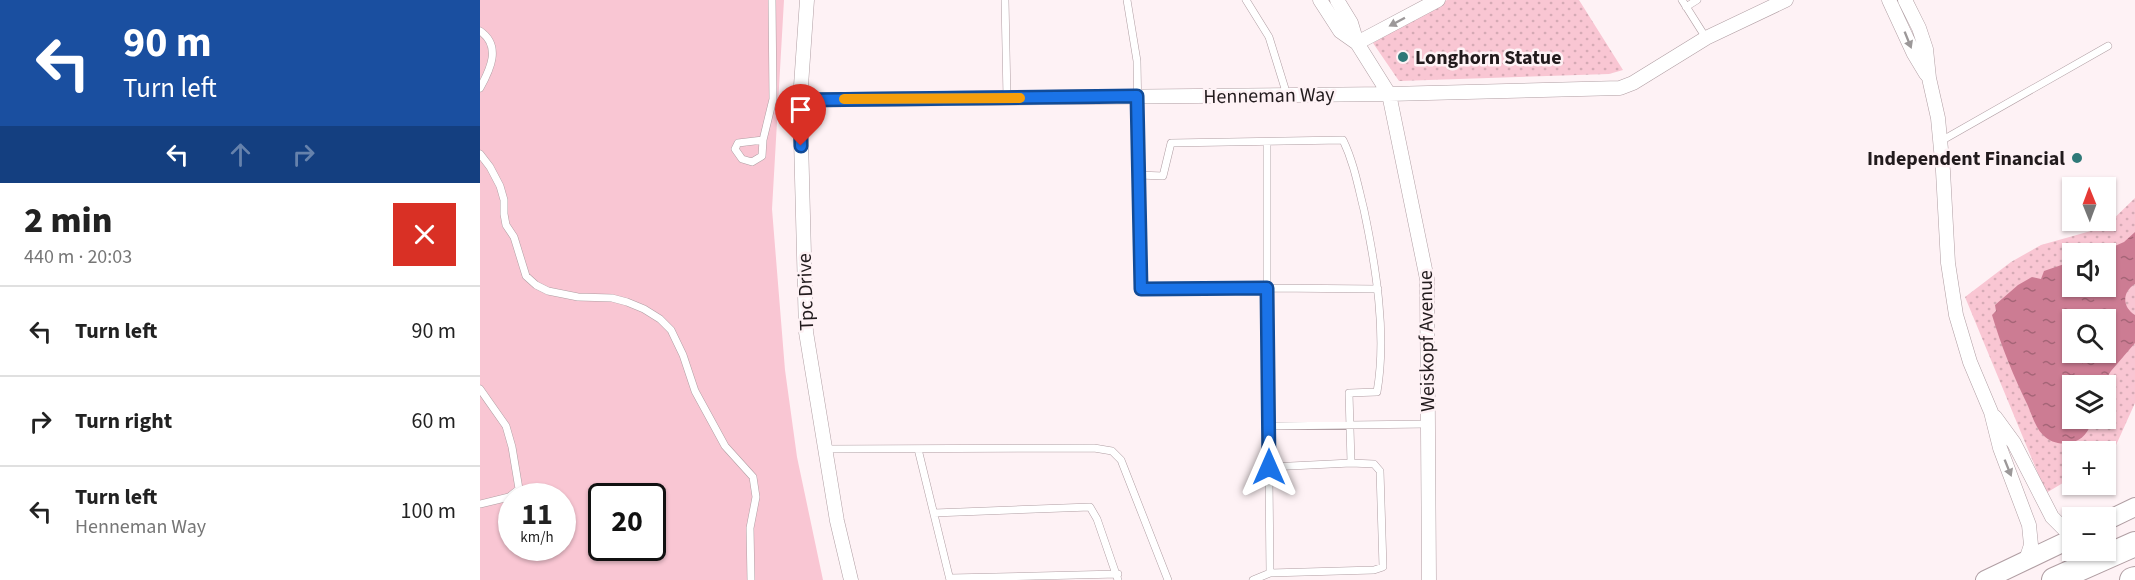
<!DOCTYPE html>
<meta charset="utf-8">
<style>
:root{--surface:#fff;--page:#f6f6f6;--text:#222;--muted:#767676;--line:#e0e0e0}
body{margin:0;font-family:"Source Sans 3",sans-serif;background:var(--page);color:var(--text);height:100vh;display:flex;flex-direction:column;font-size:22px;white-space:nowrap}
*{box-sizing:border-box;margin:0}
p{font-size:20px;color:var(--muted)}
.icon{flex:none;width:33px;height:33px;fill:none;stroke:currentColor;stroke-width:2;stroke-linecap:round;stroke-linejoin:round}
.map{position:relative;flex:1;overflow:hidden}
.sheet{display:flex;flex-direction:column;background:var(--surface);width:480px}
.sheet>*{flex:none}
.guide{background:#1a4fa0;color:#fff;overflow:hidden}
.needle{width:39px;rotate:359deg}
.controls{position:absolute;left:1582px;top:177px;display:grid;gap:12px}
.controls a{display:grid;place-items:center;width:54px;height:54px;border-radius:0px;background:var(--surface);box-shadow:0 2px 4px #0004;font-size:30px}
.speed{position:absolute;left:18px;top:483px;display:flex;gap:12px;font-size:30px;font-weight:700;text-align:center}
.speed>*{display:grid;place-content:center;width:78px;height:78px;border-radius:50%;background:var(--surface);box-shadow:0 2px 4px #0004;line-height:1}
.speed small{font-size:15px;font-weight:400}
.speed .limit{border:3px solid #111;border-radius:9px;background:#fff;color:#111}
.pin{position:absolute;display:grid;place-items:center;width:51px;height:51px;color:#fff;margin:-62px -26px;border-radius:50% 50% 50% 0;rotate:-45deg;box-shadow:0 0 6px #0007}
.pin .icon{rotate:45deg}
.me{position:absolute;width:66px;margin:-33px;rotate:0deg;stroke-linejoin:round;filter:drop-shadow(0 0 4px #0008)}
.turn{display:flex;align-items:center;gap:21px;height:126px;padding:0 24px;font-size:27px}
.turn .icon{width:78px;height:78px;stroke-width:2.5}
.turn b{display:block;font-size:42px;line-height:51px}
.lanes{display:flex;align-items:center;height:57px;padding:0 24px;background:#0003;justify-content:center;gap:30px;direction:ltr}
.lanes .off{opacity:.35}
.round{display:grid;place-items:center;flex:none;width:63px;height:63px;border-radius:0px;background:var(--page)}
.overview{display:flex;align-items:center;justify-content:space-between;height:102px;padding:0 24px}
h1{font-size:36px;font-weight:800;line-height:45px}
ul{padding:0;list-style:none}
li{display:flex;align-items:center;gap:18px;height:90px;padding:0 24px;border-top:2px solid var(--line)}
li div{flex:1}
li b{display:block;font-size:22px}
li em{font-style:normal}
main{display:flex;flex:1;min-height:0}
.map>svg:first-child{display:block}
</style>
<main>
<section class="sheet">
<div class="guide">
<div class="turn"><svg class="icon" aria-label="left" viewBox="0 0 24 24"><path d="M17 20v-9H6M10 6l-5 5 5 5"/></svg><div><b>90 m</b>Turn left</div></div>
<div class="lanes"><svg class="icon" aria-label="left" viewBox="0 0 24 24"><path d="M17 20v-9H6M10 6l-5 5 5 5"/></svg><svg class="icon off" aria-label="ahead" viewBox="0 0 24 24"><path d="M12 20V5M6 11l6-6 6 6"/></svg><svg class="icon off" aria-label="right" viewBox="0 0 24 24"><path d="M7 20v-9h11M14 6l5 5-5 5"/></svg></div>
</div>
<div class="overview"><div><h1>2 min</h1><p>440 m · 20:03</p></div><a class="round" style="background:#d93025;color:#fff"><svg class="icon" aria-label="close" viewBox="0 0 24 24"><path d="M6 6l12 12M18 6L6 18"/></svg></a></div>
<ul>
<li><svg class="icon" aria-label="left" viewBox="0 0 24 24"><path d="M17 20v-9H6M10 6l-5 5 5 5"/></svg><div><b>Turn left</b></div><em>90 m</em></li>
<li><svg class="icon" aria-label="right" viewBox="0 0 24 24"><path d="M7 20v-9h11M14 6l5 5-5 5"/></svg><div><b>Turn right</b></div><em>60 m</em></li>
<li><svg class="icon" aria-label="left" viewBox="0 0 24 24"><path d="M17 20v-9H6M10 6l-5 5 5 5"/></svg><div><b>Turn left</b><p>Henneman Way</p></div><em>100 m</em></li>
</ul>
</section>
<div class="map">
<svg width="1655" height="580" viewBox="0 0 1655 580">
<defs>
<pattern id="park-dots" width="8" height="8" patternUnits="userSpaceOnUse" patternTransform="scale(1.5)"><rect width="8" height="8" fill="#f9c6d3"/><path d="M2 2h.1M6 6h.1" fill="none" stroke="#d5aab5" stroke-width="1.8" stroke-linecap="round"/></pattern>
<pattern id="water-ripples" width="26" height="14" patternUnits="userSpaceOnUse" patternTransform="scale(1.5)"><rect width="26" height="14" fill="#cc7c93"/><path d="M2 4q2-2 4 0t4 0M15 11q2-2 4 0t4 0" fill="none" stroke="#a56577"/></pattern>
</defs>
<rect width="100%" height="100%" fill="#fef2f5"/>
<path fill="#f9c6d3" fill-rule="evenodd" d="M0,0H304L292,209L305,370L317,457L343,580H0ZM32,496H82V548H32ZM122,496H172V548H122Z"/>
<path fill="url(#park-dots)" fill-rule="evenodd" d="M967,0H1099L1143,70L1129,74L919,81L893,43Z
M1655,198V403L1632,454L1626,457V452H1593V477L1566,493L1485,297L1531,262L1561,245L1625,227ZM1593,254H1626V286H1593ZM1593,320H1626V352H1593ZM1593,386H1626V418H1593Z"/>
<path fill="url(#water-ripples)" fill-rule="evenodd" d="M1655,232V284C1642,292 1642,307 1655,315V343L1631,371L1622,385L1593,386V418L1613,419C1609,431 1603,441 1589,443C1580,445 1570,442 1563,435C1556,428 1552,416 1548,406C1534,377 1521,346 1512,315L1516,311L1515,305L1538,285L1552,277L1561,279L1564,271L1593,261V286H1626V254L1621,252L1644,242ZM1593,320H1626V352H1593Z"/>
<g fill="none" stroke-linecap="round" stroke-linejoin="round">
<g stroke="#b09ea3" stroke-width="8">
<path id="lane" d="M525,0L527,98
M647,0L657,61L661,289L787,288L790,573L773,580
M766,0L789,37L807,95
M1202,0L1226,38
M1206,7L1217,0
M0,31C22,46 10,70 0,88
M283,140L258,143L255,149L262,159L272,162L282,156L283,140L293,99L292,0
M1461,141L1628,46
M787,142V288L898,289
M0,154L10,167L20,186L24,200V214L26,225L34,237L46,276L56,285L68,291L98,297L132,298L147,302L164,309L180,319L191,330L203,355L215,391L245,446L273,477L276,497L270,528L271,580
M659,175L683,176L691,143L863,140C874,163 878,186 884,210C896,267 907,335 897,392L869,393L871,463L894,464L900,471L903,567L894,570L790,573
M0,389L26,426L32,447L39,489L29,497L0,504
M788,426L948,424
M345,449L614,448L632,451L641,460L688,580
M438,449L470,580
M789,467L871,463
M454,513L610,507L617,519L638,580
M470,578L638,574"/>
</g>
<g stroke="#b09ea3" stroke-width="15">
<path id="street" d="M327,0L320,100L326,332L357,521L371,580
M840,0L860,31L877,43
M857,0L871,23L877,43L909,94L947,279L949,580
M1409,0L1434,54L1446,74
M1425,0L1439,28L1446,49L1449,78L1458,118L1463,171L1468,263L1476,315L1490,362L1511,412L1520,448L1549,525L1551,545L1546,560
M877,43L958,0
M320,100L909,94L1140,88L1153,83L1226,38L1306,0
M1515,417L1534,443L1572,517L1584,529L1593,531"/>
</g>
<g stroke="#b09ea3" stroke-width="20">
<path id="secondary" d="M1626,521L1655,507
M1505,580L1593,538"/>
</g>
<g stroke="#b09ea3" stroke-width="26">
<path id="highway" d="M1574,580L1655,544
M1652,580L1655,579"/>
</g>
<use href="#lane" stroke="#fff" stroke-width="7"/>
<use href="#street" stroke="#fff" stroke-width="14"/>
<use href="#secondary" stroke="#fff" stroke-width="18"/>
<use href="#highway" stroke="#fff" stroke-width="24"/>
</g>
<defs><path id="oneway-solid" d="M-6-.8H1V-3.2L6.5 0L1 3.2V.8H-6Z" transform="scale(1.5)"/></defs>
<g fill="#9c9899">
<use href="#oneway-solid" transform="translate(917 22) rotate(152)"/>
<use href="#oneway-solid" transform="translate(1428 40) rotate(68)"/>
<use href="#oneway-solid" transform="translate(1528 468) rotate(68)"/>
</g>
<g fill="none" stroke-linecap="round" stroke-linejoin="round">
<g stroke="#114b97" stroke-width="15">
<path id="route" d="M321,146L320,100L657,96L661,289L787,288L789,467"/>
</g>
<use href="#route" stroke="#1a73e8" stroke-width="10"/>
<path stroke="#f59e0b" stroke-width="10" d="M364,99L540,98"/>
</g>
<g fill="#2f7978" stroke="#fef2f5" stroke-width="2">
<circle cx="923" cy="57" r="6"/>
<circle cx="1597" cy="158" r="6"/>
</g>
<g text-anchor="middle" stroke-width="5" stroke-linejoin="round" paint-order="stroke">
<g font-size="20" font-weight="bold" fill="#221b1d" stroke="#fef2f5" text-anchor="start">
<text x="935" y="64">Longhorn Statue</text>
<text x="1585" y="165" text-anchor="end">Independent Financial</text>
</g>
<g font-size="20" fill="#221b1d" stroke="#fef2f5">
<text transform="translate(789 95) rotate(-1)" y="7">Henneman Way</text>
<text transform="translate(325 292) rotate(-92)" y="7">Tpc Drive</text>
<text transform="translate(946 341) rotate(-91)" y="7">Weiskopf Avenue</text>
</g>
</g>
</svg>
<div class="controls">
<a><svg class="needle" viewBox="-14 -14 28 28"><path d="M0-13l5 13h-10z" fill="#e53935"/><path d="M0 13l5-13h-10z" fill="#767676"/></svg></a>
<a><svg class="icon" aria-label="sound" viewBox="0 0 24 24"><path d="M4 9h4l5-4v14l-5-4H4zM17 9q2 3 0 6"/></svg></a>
<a><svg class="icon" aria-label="search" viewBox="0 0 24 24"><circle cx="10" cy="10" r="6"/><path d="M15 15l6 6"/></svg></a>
<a><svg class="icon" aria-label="layers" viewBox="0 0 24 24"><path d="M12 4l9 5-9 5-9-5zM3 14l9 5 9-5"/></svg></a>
<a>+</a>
<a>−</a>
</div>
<div class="speed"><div>11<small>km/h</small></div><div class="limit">20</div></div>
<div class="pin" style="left:321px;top:146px;background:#d93025"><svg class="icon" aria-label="arrive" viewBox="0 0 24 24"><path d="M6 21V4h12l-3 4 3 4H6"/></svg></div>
<svg class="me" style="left:789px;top:467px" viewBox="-20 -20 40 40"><path d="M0-17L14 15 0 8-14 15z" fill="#1a73e8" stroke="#fff" stroke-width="4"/></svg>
</div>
</main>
